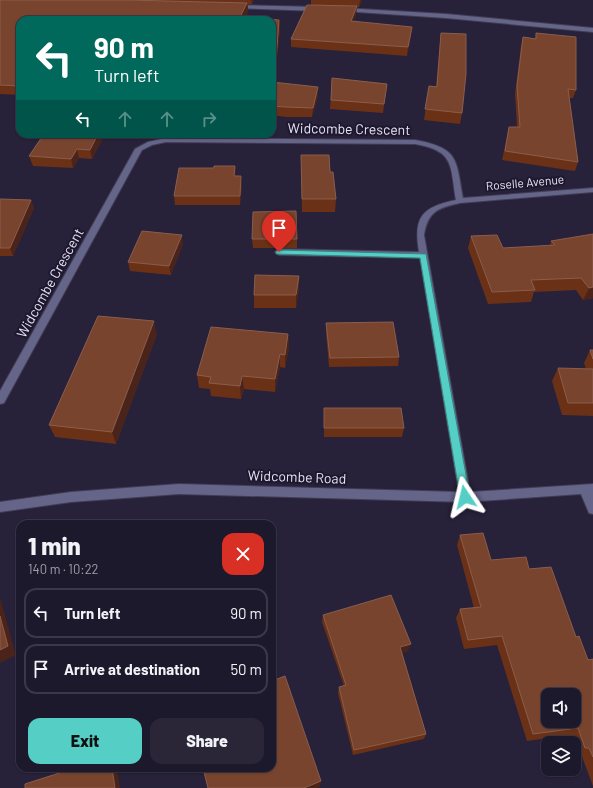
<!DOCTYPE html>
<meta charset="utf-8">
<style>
:root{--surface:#1d192c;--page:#2a2638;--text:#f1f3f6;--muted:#a0a0a9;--line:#3b3848;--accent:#55cec5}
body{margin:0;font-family:Barlow,sans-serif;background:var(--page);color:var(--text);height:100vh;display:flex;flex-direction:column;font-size:15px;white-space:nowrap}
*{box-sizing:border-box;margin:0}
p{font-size:13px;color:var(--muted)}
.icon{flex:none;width:22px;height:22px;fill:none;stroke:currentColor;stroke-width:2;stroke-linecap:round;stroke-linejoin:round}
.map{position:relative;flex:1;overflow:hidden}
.sheet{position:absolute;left:16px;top:520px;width:260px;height:252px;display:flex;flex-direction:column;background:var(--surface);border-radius:12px;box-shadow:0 1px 3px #0004,0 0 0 1px var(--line)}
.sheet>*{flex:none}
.hud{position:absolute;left:16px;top:16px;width:260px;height:122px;border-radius:12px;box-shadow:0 1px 3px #0004,0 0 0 1px var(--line);background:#00695c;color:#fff;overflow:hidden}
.tools{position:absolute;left:541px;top:688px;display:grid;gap:8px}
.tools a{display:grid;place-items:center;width:40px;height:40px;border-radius:8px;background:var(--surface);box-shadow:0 1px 3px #0004,0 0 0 1px var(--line);font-size:20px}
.pin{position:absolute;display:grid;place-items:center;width:34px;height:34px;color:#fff;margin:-41px -17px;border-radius:50% 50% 50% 0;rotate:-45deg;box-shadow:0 0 4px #0007}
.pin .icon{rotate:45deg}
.me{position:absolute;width:44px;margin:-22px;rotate:350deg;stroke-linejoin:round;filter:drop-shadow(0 0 3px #0008)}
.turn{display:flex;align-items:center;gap:14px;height:84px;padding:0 12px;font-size:18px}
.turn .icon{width:52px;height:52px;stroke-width:2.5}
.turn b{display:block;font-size:28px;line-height:34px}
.lanes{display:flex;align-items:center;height:38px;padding:0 12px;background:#0003;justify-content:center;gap:20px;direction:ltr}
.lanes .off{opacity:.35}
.round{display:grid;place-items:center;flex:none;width:42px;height:42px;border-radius:12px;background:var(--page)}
.head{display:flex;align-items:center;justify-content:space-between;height:68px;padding:0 12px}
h1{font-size:24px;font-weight:800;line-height:30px}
.action{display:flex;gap:8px;margin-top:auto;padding:8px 12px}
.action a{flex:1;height:46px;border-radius:12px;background:var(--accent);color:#111;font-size:16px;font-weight:800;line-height:46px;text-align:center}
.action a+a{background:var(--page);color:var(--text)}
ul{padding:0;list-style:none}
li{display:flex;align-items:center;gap:12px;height:50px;margin:0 8px 6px;padding:0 4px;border:2px solid var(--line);border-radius:12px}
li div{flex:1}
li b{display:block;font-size:15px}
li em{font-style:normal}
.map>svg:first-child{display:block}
</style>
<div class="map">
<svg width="593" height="788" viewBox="0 0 593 788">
<rect width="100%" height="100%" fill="#27213a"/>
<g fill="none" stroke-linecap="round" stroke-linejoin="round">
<g stroke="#423c54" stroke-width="2">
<path id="minor" d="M234,5L318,7L321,9L318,11L232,8L231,7Z
M344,8L446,14L593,28V32L446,18L342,11L341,10Z
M166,138L415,140C459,148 456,159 463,198L593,188V192L460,203C438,208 428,211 424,235L470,492L593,484V514L589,513L581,494L465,502L179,494L71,502L0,512V502L71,492L179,484L459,492L420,258L279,255L275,252L279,249L419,252C413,217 422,207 456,200C450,165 455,151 415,144L166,142L152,145L142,150L4,403L0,404V391L135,149L148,142Z"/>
</g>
<use href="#minor" fill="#646588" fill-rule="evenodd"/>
</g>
<path fill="#6b3117" d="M0,0H254L252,4H248V11L245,18L279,20L280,28L276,69L272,76V20H20V95L0,94Z
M311,0H362L359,7H357L356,14L353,22L412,27L411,35L407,56L291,47V39L311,5Z
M441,33L462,113L460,124L424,120L429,86H436L440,43Z
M536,33L576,90L573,98H569L578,162L575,171L502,160L509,127H517L515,94L521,46L523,37L535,39Z
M332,78L387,84L383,113L330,109Z
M272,82L318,87V96L312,117H286L272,115Z
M44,134H105L92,159L79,158L73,168L33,166L29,156Z
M301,155L330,172L336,199L335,212H302Z
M236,176L242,185L240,205H175L174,196Z
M0,199L31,200L34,208L13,256H0Z
M593,234V298L583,300L576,290L534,292L531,302L488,304L468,248L471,236L503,248L550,246L551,241Z
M252,239H297V248H253Z
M183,244L171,275L130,271L128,262Z
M299,276V289L296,308H254V295Z
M326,323L399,357L398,366L329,367L326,332Z
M157,334L116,444L55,437L49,425Z
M288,334L289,347L285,368L280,367L275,392L244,389L241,399L211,396L210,389L199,388L197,375Z
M590,350H593V416L562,415L552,381L558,368L586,369L584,363Z
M324,408L404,428L402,437H324Z
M460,535L491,560L529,569L576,637L588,660L593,659V786L581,754L577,755L574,747V743H573L570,735L527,741L497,645L464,649L456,618L460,609L474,608L457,545Z
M323,615L408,651L402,653L426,734L424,739L353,755L338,693L339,687L344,686L322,622Z"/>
<path fill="#4a231b" d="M251,0H254L252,4Z
M360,0H362L359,7Z
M247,3L248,11L243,20L240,17Z
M357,6L356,14L350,30L351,21Z
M279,20L280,28L276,69L272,76V67Z
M412,27L411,35L407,56L408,47Z
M318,87V96L312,117L313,108Z
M98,134H105L92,159L90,150Z
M77,149L79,158L73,168L71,159Z
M235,166L236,175L235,185L234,176Z
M241,176L242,185L240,205V196Z
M31,200L34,208L13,256L10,248Z
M182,235L183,244L171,275L169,266Z
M299,276V289L296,308V295Z
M593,287V298L583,300L589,288Z
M154,321L157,334L116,444L112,432Z
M288,334L289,347L285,368V355Z
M280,354V367L275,392V379Z
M242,376L244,389L241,399L240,386Z
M0,600L1,601L16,655L0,663Z
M411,644L408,651L398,654L400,647Z
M112,768H117L120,788H115Z
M321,781L320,787L318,788H304Z"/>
<path fill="#78442e" stroke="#8a5d4d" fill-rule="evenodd" d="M0,0H127L247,3L240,17L279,20L276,60L272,67V20H20V86L0,85Z
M307,5L357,6L351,21L412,27L408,47L291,39Z
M441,33L466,34V74L462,113L425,109L429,86L437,87Z
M536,33L576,37V90L568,89L578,162L505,151L509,127H520L517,86L523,37L536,39Z
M332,78L387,84L384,104L331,100Z
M272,82L318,87L313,108L286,107L272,106Z
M44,134H98L90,150L77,149L71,159L29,156Z
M301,155H329L330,172H333L336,199H302Z
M214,166H235L234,176H241L240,196H174L179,168H214Z
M0,199L31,200L10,248H0Z
M296,211L297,239H252L253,212Z
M142,231L182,235L169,266L128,262Z
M593,234V287L589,288L581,278L531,280L535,290L492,292L471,236L497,235L503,248L555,245L551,241Z
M255,275L299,276L296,295H254Z
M98,316L154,321L112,432L49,425Z
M393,322L399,357L330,358L326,323Z
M211,327L288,334L285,355L280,354L275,379L242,376L240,386L209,383L211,377L197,375Z
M590,350H593V359Z
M558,368L593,369V403H568Z
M324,408H401L404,428H324Z
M483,533L491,560L526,557L529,569L551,567L576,637L579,636L588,660L593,659V757L589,748H585L578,728L533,734L502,636L468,640L460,609L481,607L460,535ZM548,695H574V721H548Z
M391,595L411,644L400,647L426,734L354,750L339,687L346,685L323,615Z
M0,616L8,646L0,650Z
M285,676L321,781L304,788H208L203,768H272V681Z
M75,768H112L115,788H25V784Z"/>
<path fill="#55cec5" stroke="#378680" d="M279,250L426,254L470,497L469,500L465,501L461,500L460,497L420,258L276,254V251Z"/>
<g text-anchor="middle" stroke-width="4" stroke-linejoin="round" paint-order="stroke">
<g font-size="12" fill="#e6e3f4" stroke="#1e182f">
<text transform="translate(525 183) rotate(-5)" y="4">Roselle Avenue</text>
</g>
<g font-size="14" fill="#e6e3f4" stroke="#1e182f">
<text transform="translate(349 129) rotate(1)" y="5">Widcombe Crescent</text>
<text transform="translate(50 283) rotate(-61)" y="5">Widcombe Crescent</text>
<text transform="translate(297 477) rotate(2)" y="5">Widcombe Road</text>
</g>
</g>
</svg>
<div class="tools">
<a><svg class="icon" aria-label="sound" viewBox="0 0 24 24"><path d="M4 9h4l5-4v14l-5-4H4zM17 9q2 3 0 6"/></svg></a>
<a><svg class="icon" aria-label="layers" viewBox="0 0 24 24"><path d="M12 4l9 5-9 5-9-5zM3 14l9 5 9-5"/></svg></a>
</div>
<div class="pin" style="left:279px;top:252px;background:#d93025"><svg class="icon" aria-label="arrive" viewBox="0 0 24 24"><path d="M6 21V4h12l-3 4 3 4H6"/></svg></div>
<svg class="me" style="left:465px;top:497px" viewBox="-20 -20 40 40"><path d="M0-17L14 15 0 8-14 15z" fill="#55cec5" stroke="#fff" stroke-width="4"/></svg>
<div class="hud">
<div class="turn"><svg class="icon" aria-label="left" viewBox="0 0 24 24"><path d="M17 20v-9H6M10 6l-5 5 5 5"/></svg><div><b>90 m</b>Turn left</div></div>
<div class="lanes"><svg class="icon" aria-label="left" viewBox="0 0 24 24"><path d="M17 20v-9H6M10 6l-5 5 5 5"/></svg><svg class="icon off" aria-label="ahead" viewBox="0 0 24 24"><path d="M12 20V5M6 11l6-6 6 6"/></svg><svg class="icon off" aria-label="ahead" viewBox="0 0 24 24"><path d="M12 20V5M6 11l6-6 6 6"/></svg><svg class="icon off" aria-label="right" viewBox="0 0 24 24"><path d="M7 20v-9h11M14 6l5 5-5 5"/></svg></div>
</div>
<section class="sheet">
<div class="head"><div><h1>1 min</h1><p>140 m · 10:22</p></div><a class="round" style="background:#d93025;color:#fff"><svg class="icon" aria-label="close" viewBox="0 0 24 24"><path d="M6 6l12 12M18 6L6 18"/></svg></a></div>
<ul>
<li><svg class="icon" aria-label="left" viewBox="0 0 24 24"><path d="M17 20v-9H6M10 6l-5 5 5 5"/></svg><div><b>Turn left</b></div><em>90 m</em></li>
<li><svg class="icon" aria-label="arrive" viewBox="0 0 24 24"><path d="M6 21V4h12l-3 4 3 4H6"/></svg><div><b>Arrive at destination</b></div><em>50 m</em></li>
</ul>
<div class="action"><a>Exit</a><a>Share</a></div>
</section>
</div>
